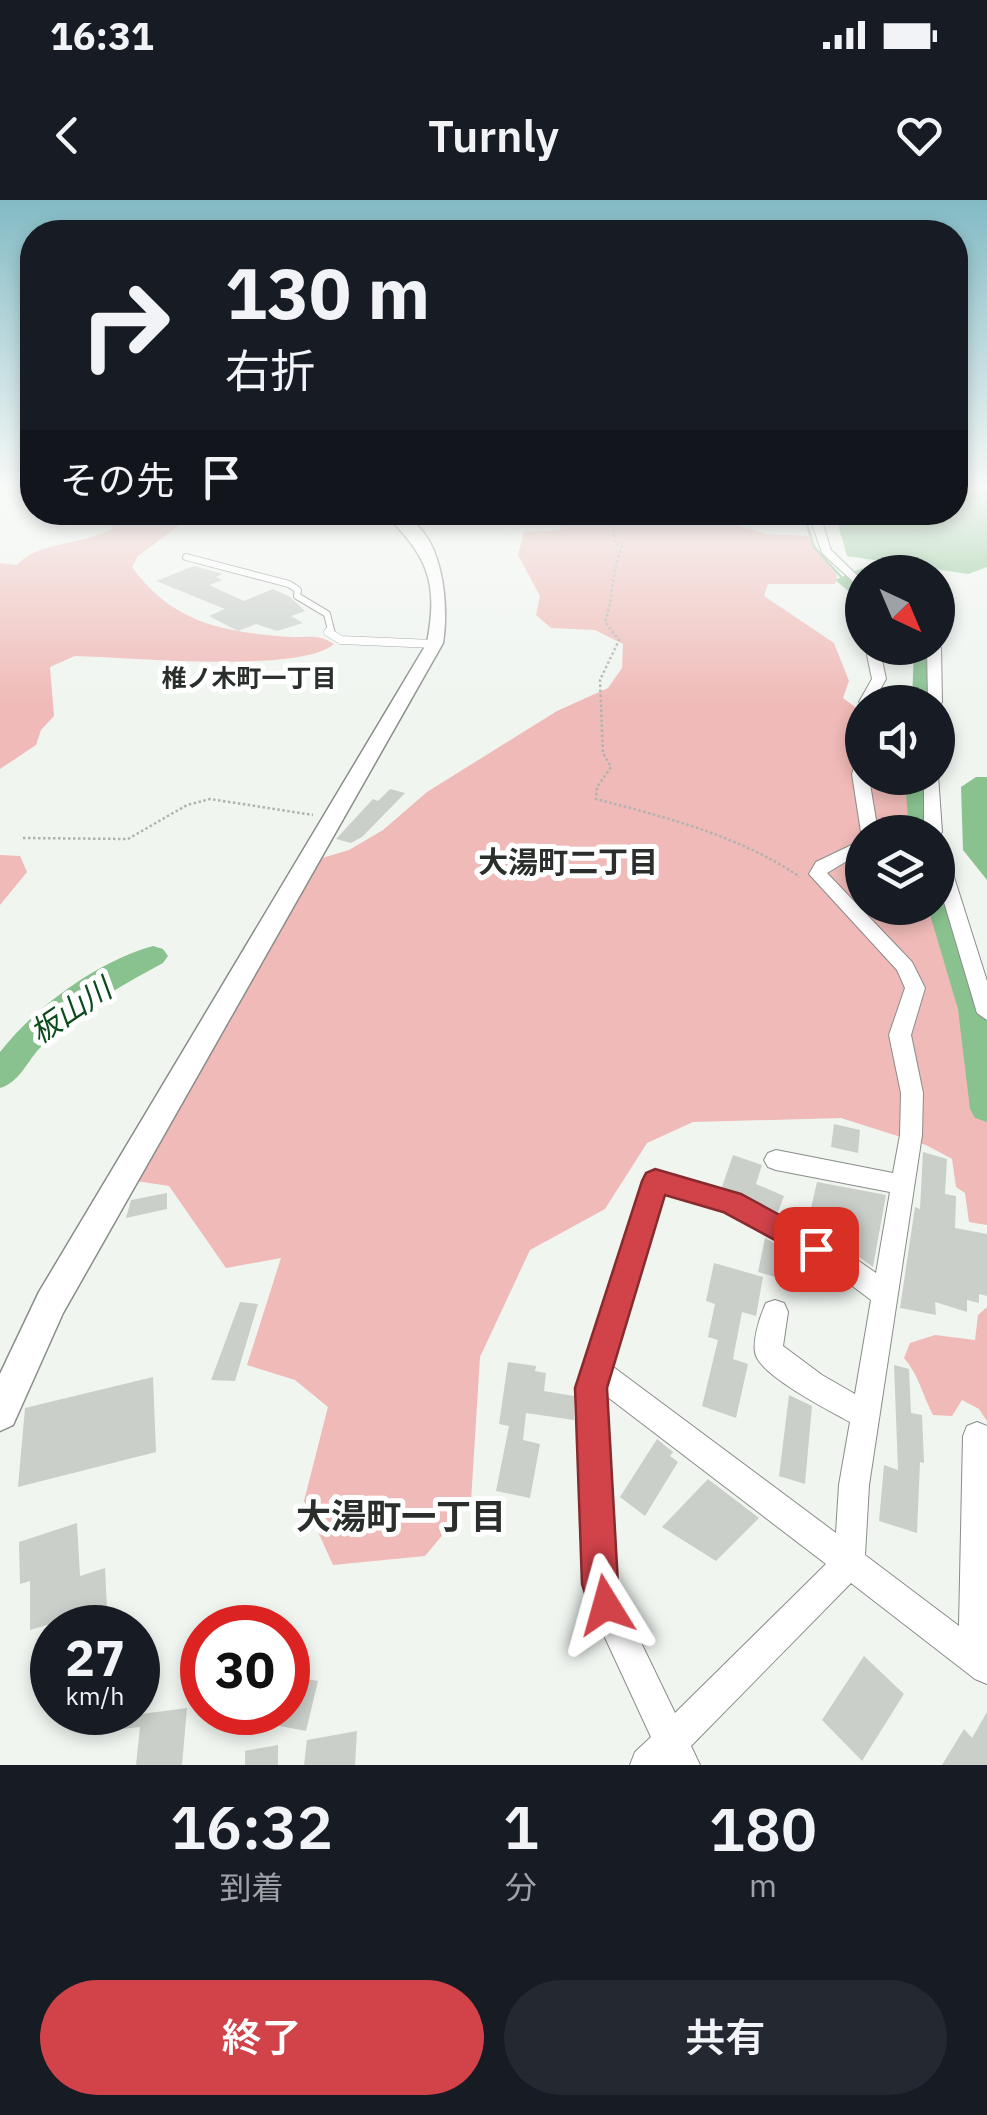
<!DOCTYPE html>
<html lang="ja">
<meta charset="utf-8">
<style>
:root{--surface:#171b24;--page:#242831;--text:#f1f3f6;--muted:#9ea1a6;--accent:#d14249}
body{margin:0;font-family:"IBM Plex Sans","Noto Sans JP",sans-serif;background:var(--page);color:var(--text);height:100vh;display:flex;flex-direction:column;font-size:38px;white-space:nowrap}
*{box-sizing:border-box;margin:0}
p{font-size:32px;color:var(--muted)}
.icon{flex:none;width:55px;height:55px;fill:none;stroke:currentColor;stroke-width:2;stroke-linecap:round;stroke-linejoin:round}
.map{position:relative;height:1565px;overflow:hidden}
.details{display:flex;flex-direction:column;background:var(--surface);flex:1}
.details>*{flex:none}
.top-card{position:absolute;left:20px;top:20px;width:948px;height:305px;border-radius:40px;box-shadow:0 5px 15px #0003;background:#171b24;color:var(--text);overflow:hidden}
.needle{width:65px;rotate:136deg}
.controls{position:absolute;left:845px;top:355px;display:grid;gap:20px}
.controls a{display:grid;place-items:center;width:110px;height:110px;border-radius:50%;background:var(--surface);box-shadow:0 5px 15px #0003;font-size:50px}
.speed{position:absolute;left:30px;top:1405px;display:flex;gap:20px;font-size:50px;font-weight:700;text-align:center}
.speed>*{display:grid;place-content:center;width:130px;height:130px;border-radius:50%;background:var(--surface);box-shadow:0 5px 15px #0003;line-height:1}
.speed small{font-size:25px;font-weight:400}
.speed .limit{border:15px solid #d22;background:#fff;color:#111}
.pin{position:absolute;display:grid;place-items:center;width:85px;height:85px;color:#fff;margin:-42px;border-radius:20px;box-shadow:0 5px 15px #0006}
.me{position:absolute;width:110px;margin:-55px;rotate:352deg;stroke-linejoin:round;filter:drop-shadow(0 0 8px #0008)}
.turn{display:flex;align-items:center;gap:35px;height:210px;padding:0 40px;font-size:45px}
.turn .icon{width:130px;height:130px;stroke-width:2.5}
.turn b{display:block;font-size:70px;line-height:85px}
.then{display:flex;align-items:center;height:95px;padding:0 40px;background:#0003;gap:20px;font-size:38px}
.eta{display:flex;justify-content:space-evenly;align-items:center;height:170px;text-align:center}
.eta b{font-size:60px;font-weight:600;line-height:70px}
.action{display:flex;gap:20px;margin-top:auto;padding:20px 40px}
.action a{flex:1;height:115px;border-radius:60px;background:var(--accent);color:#fff;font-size:40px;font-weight:600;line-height:115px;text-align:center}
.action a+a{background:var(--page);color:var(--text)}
.status{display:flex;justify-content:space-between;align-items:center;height:70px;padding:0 50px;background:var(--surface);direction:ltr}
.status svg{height:28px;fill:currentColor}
header{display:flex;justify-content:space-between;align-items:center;height:130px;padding:0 40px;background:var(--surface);font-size:45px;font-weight:600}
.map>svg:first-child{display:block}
</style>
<div class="status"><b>16:31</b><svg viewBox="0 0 49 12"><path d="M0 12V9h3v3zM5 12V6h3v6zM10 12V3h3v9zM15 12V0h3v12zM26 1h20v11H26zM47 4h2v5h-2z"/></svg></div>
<header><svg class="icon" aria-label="back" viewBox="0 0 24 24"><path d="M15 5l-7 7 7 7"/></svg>Turnly<svg class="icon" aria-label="heart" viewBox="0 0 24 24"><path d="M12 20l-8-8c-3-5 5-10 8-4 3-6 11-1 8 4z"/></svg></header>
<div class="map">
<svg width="987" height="1565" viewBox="0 0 987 1565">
<rect width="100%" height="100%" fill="#f0f5f0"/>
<path fill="#efbab7" d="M737,312L732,323L766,334L808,336L837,375L835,384H768L764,396L834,443L849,481L843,498L862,512V578H913L918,632H862V708H933L961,796L987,922V1025L969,1022L965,993L956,987L952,959L926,945L841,918L693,922L647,943L605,1009L530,1050L480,1157L471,1301L425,1356L333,1365L304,1301L328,1207L295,1180L247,1165L281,1058L226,1068L169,986L136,981L322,658L349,650L383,630L427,592L557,511L608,488L622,468L623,444L595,430L551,428L536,415L540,396L518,355L524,332L561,330L556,313Z
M102,313H196L138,356L132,367C173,424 224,432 290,437C309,438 317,433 334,444C300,474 125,457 75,456L50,467L54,516L41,530L36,545L0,569V363L17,365C39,340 85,346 113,328L108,323L117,317Z
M0,655L20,656L27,672L0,705Z
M987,1107V1221L979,1209L962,1200L952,1216L933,1215C922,1194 919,1175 904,1158L910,1143L935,1135L975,1140L978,1115Z"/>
<path fill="#89c28f" d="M955,286H987V367L968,374L847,356L836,317L844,312H955Z
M976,577H987V680L963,650L961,587Z"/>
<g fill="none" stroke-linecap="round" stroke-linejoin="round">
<path stroke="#89c28f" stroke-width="2.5" d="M803,312L814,347L844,380"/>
<path fill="#89c28f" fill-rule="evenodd" d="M862,368L871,372H862V379L856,381L862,387V402L835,380Z
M914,448H934V502H912Z
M905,578H929L934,632H909Z
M938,684L952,693L987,805V922L975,918L970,909L958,809L928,708H938Z
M153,746L163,749L168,756L163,763C119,787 73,812 38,850C26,864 18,883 0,888V852C35,807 98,761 153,746Z"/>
</g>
<path fill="#cacfca" d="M194,366L223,374L216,377L222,380L209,385L244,401L273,389L290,397L305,411L291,416L303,423L277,431L256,424L238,431L209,416L225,409L156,381Z
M390,589L405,593L362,637L351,643L336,639L373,599L378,601Z
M834,924L860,930L858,953L831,947Z
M923,952L947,959L945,994L956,996L955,1028L987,1034V1096L979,1094V1103L967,1100V1112L935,1102L936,1115L900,1108L915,1007L920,1009Z
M733,955L762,965L756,984L784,996L778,1012L722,987Z
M817,982L886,995L873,1067L858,1056L859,1047L807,1026Z
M167,993V1009L126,1018L131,1000Z
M765,1038L821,1069L819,1077L789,1067L786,1080L758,1072Z
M714,1063L763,1077L756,1116L742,1112L733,1159L748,1164L736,1218L702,1206L718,1140L708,1137L715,1104L706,1101Z
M240,1102L258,1104L235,1181L211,1180Z
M508,1162L536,1166L535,1171L546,1173L544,1191L574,1196V1220L526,1213L523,1240L540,1244L530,1298L496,1291L509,1226L499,1224Z
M894,1165L909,1169L911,1213L922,1215L924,1263L920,1262L917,1333L879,1321L884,1265L898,1270Z
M153,1177L156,1252L18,1287L25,1208Z
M789,1195L812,1206L805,1284L779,1276Z
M657,1239L673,1252L670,1256L678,1262L645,1316L620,1297Z
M708,1279L759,1318L716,1361L662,1327Z
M77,1323L80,1376L105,1368L108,1428H60V1421L30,1430V1381L20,1384L19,1342Z
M864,1456L904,1494L862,1561L822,1520Z
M292,1476L318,1481L306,1531L243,1519L244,1512H288Z
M187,1508L182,1565H136L140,1527L86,1533L88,1512L126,1516Z
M987,1512V1565H942L964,1529L972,1538Z
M357,1531L355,1565H304L307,1540Z
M278,1545V1565H245V1551Z"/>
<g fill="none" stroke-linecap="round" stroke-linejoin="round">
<g stroke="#898d89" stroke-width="8">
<path id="service-far1" d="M186,357L289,384L298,390L297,396L327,414L332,434"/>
</g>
<g stroke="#898d89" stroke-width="9">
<path id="service" d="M328,432L341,440L434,444"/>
</g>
<g stroke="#898d89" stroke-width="2">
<path id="minor" d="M808,312H819L831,350L862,380V390L822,353Z
M938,445L941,448L942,502L938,506V502H928L927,448H938Z
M873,448H887L881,455L886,479L873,502H862V505L859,502L872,479L867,455Z
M862,506V542L854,537L855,510Z
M862,560V578H869L878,632H861L852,574L856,562Z
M938,575L942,632L938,636V632H924V578H938Z
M862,640V652L827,673L912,762L925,788L911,835L923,893L922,935L869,1285L865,1355L959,1426L963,1236L967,1226L977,1222L987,1226V1484L975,1479L851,1383L691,1546L700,1565H630L635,1552L651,1537L595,1416L584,1384L577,1188L647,974L655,971L740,996L853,1057L876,1073L890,992L776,970L768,967L764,960L768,953L776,950L893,973L900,935L901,893L889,835L905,788L897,770L809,674L816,662ZM663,993L724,1011L835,1073L871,1100L855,1194L822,1175L783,1146L788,1112L784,1103L775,1100L766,1103C760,1116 750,1146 757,1158C768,1179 828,1210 850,1222L839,1285L836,1333L612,1166ZM605,1195L826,1364L675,1513L621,1401L616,1384Z
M938,650L947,655L987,781V820L977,813L938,682Z"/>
</g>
<g stroke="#898d89" stroke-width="3">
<path id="tertiary" d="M383,312C442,312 450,400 443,443L63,1113L13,1225L0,1231V1174L39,1092L427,443C439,380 427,356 383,312Z"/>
</g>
<path stroke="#afb3b0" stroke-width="2.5" stroke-dasharray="2.5 2.5" stroke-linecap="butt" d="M597,312L613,325L615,342L622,347C611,373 614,396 605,422L619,440L600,480L603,553L611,567L597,587L596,599C665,617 740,636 800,677
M23,638L128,639L187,605L210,599L313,615"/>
<use href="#service-far1" stroke="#fff" stroke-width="6"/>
<use href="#service" stroke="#fff" stroke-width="8"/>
<use href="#minor" fill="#fff" fill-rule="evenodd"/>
<use href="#tertiary" fill="#fff" fill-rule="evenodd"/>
</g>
<linearGradient id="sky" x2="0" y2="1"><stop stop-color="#82bac4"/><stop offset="0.57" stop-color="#f8faf8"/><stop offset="1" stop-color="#f8faf8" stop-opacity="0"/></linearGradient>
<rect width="987" height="505" fill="url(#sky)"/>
<path fill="#d14249" stroke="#882b2f" stroke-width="2.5" d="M655,969L741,994L826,1040L830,1049L826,1058L816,1062L723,1012L665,995L607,1188L618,1384L624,1405L619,1418L606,1424L593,1418L582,1384L575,1188L642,981L646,973Z"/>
<g text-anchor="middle" stroke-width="10" stroke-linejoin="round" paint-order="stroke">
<g font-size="25" font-weight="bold" fill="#2b2f2c" stroke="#fff">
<text x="249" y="487">椎ノ木町一丁目</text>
</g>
<g font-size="30" font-weight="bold" fill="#2b2f2c" stroke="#fff">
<text x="568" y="673">大湯町二丁目</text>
</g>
<g font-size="30" font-style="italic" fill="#0b4b1c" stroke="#fff">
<text transform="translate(71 811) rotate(-34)" y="10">板山川</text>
</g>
<g font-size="35" font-weight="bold" fill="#2b2f2c" stroke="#fff">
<text x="401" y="1329">大湯町一丁目</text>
</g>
</g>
</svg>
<div class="controls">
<a><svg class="needle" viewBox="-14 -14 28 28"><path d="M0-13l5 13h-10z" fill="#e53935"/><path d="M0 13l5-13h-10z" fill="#9ea1a6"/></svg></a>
<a><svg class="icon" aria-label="sound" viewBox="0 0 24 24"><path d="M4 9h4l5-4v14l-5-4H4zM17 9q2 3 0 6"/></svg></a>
<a><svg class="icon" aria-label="layers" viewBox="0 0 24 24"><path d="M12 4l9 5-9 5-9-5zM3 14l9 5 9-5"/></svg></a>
</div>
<div class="speed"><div>27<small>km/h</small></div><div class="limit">30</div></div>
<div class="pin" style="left:816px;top:1049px;background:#d93025"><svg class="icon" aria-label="arrive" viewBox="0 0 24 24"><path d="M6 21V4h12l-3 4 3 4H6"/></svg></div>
<svg class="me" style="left:606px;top:1405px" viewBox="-20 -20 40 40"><path d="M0-17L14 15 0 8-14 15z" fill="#d14249" stroke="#fff" stroke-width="4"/></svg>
<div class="top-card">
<div class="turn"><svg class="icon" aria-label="right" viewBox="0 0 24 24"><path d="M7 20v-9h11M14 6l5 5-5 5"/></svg><div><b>130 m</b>右折</div></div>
<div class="then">その先<svg class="icon" aria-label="arrive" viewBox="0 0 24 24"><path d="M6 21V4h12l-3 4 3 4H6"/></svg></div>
</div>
</div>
<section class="details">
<div class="eta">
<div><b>16:32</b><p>到着</p></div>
<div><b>1</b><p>分</p></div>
<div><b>180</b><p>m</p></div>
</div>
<div class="action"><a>終了</a><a>共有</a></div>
</section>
